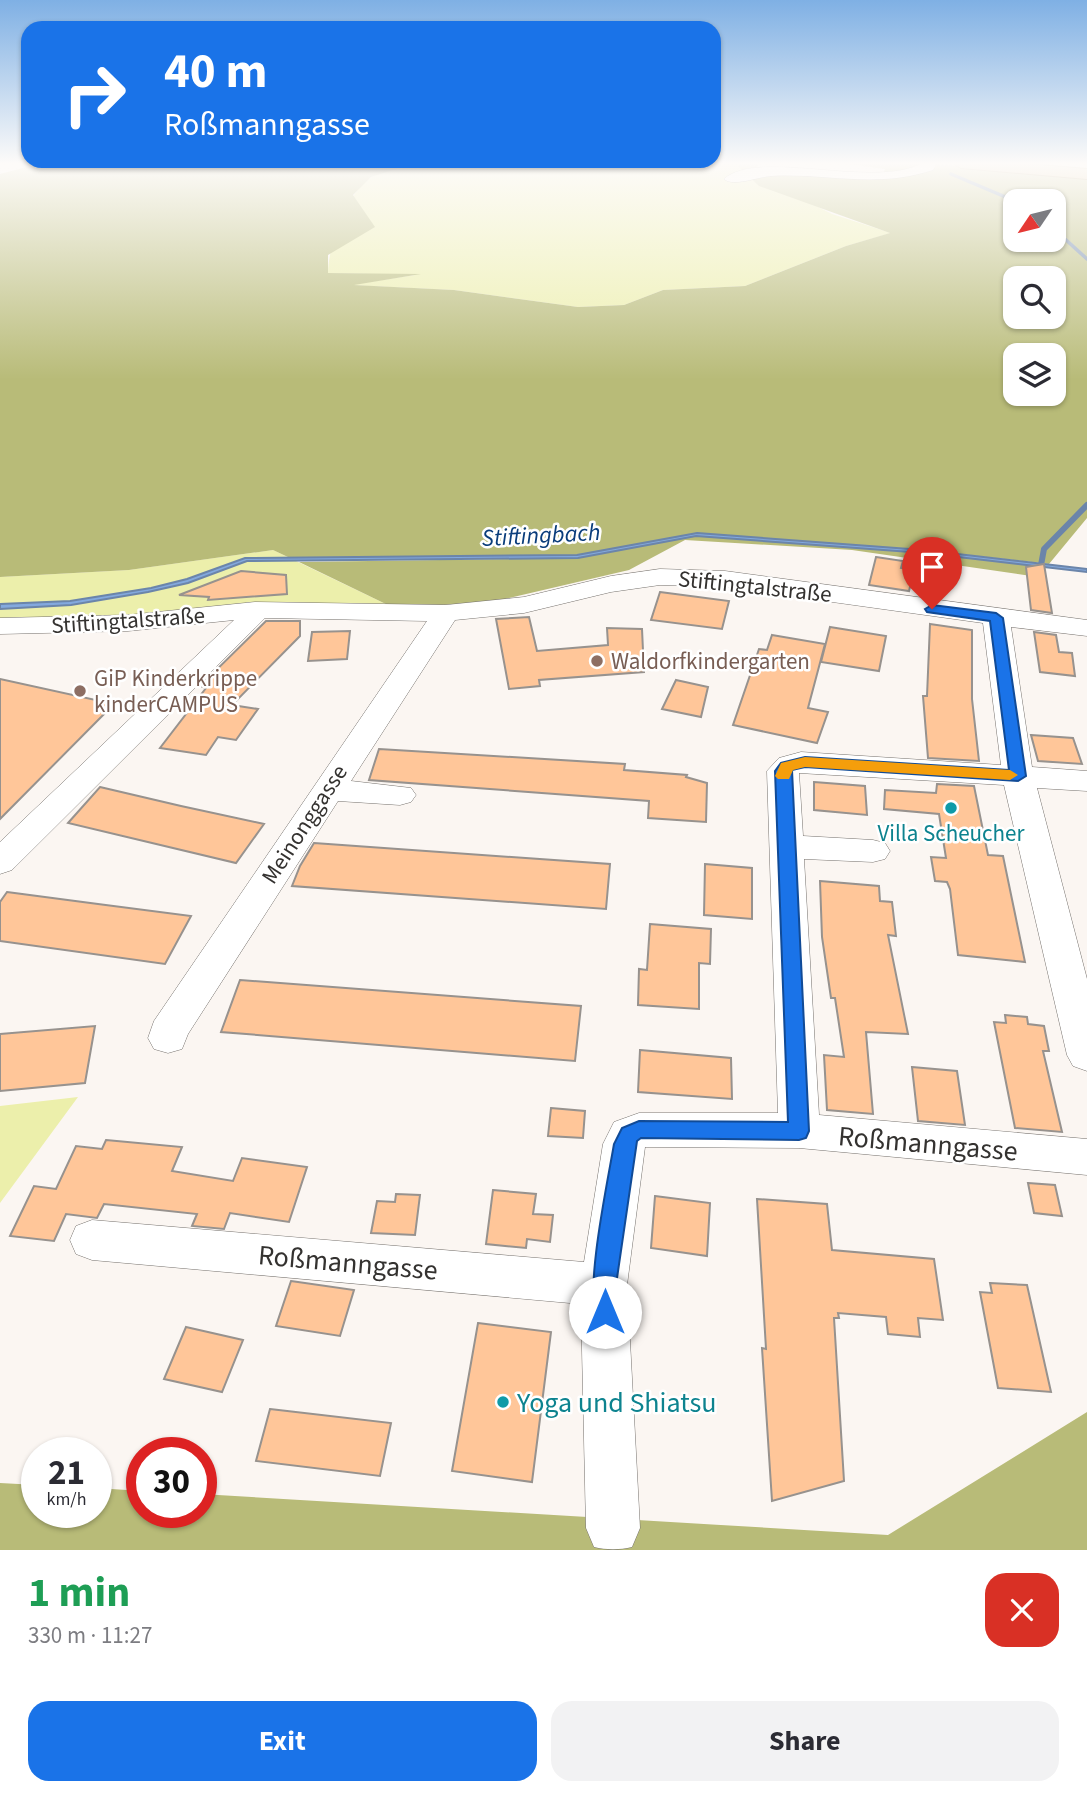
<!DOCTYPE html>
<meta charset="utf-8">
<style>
:root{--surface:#fff;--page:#f2f2f3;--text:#2b2b33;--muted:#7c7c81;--accent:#1a73e8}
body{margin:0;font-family:"Source Sans 3",sans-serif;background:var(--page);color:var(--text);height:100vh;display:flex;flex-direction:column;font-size:26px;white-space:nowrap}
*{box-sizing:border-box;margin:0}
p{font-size:23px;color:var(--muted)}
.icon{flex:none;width:38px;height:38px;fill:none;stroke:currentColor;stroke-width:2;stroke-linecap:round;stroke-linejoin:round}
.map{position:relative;height:1550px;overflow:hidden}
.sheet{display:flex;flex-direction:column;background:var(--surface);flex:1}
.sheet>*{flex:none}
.banner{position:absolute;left:21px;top:21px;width:700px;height:147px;border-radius:21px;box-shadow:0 2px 5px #0004;background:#1a73e8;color:#fff;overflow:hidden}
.needle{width:46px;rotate:235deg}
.buttons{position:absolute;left:1003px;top:189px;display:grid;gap:14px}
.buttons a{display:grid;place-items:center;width:63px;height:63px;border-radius:14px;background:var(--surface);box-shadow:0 2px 5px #0004;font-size:35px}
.speed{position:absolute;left:21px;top:1437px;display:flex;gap:14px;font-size:35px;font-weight:700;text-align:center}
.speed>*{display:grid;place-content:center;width:91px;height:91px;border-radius:50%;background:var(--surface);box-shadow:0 2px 5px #0004;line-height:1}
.speed small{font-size:18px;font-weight:400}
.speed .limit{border:10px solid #d22;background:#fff;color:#111}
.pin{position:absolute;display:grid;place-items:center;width:60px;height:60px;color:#fff;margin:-72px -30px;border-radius:50% 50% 50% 0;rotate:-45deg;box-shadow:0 0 7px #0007}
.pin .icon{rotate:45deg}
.me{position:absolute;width:77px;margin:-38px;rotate:0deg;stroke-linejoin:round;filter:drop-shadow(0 0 5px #0008)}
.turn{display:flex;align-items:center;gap:24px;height:147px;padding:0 28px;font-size:32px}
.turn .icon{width:91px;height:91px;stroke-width:2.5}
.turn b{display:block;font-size:49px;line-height:60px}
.round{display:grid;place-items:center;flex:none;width:74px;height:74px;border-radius:21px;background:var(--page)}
.headline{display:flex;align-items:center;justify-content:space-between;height:119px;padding:0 28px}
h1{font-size:42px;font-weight:700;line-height:52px;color:#1e9e55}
.primary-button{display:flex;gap:14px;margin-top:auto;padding:14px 28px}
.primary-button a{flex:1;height:80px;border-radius:21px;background:var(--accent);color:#fff;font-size:28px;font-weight:700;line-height:80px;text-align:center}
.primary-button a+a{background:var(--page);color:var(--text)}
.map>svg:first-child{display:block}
</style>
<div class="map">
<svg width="1087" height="1550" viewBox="0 0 1087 1550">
<rect width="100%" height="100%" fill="#fbf6f2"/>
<path fill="#ecefab" d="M409,163H741L738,166L832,214L891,233L846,246L745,286L663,290L624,305L578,307L454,290L349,285L415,275L328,273C328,247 347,191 372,177C383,171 397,169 409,165Z
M273,550L392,607L247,602L236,614L0,626V577L129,570Z
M78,1097L0,1203V1106Z"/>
<path fill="#b8bb78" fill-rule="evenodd" d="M42,163H409V165L371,177L353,195L375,227L328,255V273L421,274L354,285L454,290L578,307L624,305L663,290L745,286L846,246L890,233L759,186L738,166L741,163H759L757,168L769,170L883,174L885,169L843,163H922L1087,176V518L1049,564L923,550L697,533L577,555L290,558L273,550L129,570L0,577V174ZM1015,201H1054V240H1015ZM1015,278H1054V317H1015ZM1015,355H1054V394H1015Z
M696,536L924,553L1046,567L1038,577L852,550L685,540L629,570L488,603L392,607L299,562L578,558Z
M1087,1412V1550H0V1483L37,1485V1512H96V1488L142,1491V1512H201V1494L888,1535Z"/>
<path fill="#83a9de" stroke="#6b85aa" stroke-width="2" d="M697,533L923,550L1087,569V572L924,553L696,536L578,558L247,561L188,583L148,592L71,605L0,609V604L70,601L151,588L187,579L245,558L577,555Z"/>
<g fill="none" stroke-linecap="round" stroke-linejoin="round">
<path stroke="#6b85aa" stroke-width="3.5" d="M951,174L1015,201
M1054,229L1087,259"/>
<path stroke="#6b85aa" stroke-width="6" d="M1041,565L1044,549L1087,505"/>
</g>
<path fill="#ffc699" stroke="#97928e" stroke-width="2" d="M876,557L903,561L901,568L914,570L909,591L869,585Z
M1044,564L1052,613L1031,610L1026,567Z
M241,571L286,575L287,594L208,600L209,597L179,595Z
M660,592L729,601L722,629L651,620Z
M529,617L537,651L608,645L607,628L642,629L644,672L539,680L540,686L509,689L496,619Z
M266,621H300V636L232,705L258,709L236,740L218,737L206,755L160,748L206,688L200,686Z
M930,624L972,630V699L979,761L928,758L923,696H927Z
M830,627L886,636L879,671L821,662Z
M350,631L347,659L308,661L312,632Z
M1034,632L1056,635L1059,652L1072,653L1075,676L1040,672Z
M772,635L825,644L808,708L828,712L817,743L733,725L759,649L767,650Z
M0,679L114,704L0,819Z
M676,680L708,687L701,717L662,709Z
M1031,735L1073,738L1082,764L1038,761Z
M379,749L625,764L624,770L687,775L686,777L707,783L706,822L648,818L649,801L369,780Z
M814,782L865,786L867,815L814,810Z
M937,784L974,786L988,855L1003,856L1025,962L958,955L950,889L947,882L935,881L931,857L946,858L939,814L884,809L885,790L936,793Z
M100,787L181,806L264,824L236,863L68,823Z
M314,843L610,864L606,909L292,886L300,866Z
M705,864L752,868V919L704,915Z
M820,881L879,886L880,901L892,902L896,936L888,935L908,1034L866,1032L873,1114L827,1110L824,1055L844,1057L835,998H831L822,937Z
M7,892L98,904L191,916L165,964L0,941V902Z
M650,924L711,929L710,964L699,963V1009L638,1005L639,969L647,970Z
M240,980L581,1006L575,1061L221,1032Z
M1005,1015L1027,1017L1028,1024L1044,1026L1049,1051H1043L1062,1132L1015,1128L994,1022L1006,1023Z
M95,1026L85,1083L0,1091V1034Z
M640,1050L731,1058L732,1099L638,1092Z
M912,1067L957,1071L965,1125L918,1121Z
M551,1108L585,1111L583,1138L548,1136Z
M106,1140L182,1147L172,1171L233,1181L242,1158L307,1167L289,1222L230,1213L224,1229L192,1226L197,1214L104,1204L97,1218L66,1214L54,1241L10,1236L34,1186L56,1189L76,1146L102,1149Z
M1028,1183L1055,1185L1062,1216L1034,1213Z
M493,1190L536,1194L533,1214L553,1215L550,1242L527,1239L526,1248L486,1244Z
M396,1194L420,1195L415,1235L371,1233L377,1201L395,1202Z
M655,1196L710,1203L707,1256L651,1248Z
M757,1199L827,1204L832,1250L934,1259L943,1320L918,1318L920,1337L888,1334L886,1317L838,1313L839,1318H834L844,1481L772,1501L762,1348L766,1349Z
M291,1281L354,1290L340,1336L276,1326Z
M990,1283L1027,1285L1051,1392L998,1388L980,1292L992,1293Z
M478,1323L551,1332L532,1482L452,1471Z
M186,1327L243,1340L222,1392L164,1379Z
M270,1409L391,1423L380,1476L256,1461Z"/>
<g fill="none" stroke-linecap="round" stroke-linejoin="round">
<g stroke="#76726e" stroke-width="1">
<path id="minor" d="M923,163H937L933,170C875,189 828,173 771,176C758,177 733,187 724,179C758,148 874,190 923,163Z
M660,569L725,571L1087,620V636L1011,627L1032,767L1087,771V791L1037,788L1087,979V1071L1073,1066L1067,1055L1004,785L799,773L803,836L873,840L885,843L890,851L885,859L873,862L804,859L819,1115L1087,1139V1175L799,1148L645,1147L627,1285L640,1528L632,1547C620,1550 606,1550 594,1547L586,1528L581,1304L92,1260L76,1254L70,1240L76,1226L92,1220L584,1262L603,1144L614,1122L639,1113H778L767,771L779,758L801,752L1001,765L983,623L725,587L660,585L611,592L524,613L455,620L351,781L411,788L416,795L411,802L400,805L338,801L188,1034L182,1049L168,1053L154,1049L148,1038L154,1021L427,621L265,618L12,870L0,874V842L234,620L128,631L0,634V618L128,615L255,602L446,605L524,597L611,576Z"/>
</g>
<g stroke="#8e7436" stroke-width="2">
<path id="major" d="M953,163H1017L1087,169V179L961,168Z"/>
</g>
<use href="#minor" fill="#fff" fill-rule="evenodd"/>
<use href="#major" fill="#d8c189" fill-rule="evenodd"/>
</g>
<linearGradient id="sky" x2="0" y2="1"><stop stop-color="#7fb0e4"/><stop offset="0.43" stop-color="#fdfbf9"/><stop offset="1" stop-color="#fdfbf9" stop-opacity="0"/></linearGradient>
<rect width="1087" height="380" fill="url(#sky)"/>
<path fill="#1a73e8" stroke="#114b97" stroke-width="2" d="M932,605L996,613L1003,618L1026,776L1018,781L805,767L792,770L809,1131L806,1138L799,1140L641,1138L637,1141L616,1285L617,1312L614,1320L605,1323L597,1320C584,1292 608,1180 614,1144L622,1128L639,1121L788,1122L775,771L781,763L805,757L1009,770L990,621L927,612L925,609Z"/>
<path fill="#f59e0b" d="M805,757L1010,770L1018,775L1010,780L805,767L793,770L789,779H778L775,776L781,763Z"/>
<g fill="#8d6e63" stroke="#fff" stroke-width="2.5">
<circle cx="597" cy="661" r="7"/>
<circle cx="80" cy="691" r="7"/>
</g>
<g fill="#0f9aa8" stroke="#fff" stroke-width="2.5">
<circle cx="951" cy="808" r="7"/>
<circle cx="503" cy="1402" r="7"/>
</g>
<g text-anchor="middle" stroke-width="5" stroke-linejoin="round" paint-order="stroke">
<g font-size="23" fill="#343230" stroke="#fff">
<text transform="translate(755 586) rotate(6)" y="8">Stiftingtalstraße</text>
<text transform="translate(128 620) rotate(-4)" y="8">Stiftingtalstraße</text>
<text transform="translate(304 824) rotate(-57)" y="8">Meinonggasse</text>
</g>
<g font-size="23" fill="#785e54" stroke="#fff" text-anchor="start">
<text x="611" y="669">Waldorfkindergarten</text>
<text x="94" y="686">GiP Kinderkrippe<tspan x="94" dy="26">kinderCAMPUS</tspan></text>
</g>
<g font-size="23" fill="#0d838f" stroke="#fff">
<text x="951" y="841">Villa Scheucher</text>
</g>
<g font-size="24" font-style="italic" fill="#0a3d7b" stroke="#fff">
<text transform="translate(541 535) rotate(-3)" y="8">Stiftingbach</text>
</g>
<g font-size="28" fill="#343230" stroke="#fff">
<text transform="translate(928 1143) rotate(5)" y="10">Roßmanngasse</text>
<text transform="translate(348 1262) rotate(5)" y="10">Roßmanngasse</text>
</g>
<g font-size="28" fill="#0d838f" stroke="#fff" text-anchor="start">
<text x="517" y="1412">Yoga und Shiatsu</text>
</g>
</g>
</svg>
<div class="buttons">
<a><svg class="needle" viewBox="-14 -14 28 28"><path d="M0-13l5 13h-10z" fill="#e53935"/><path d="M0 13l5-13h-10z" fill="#7c7c81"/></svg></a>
<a><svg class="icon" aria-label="search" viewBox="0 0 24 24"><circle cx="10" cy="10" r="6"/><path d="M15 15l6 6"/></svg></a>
<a><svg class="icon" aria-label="layers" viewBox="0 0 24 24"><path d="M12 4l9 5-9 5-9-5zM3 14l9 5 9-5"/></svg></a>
</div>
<div class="speed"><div>21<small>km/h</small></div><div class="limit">30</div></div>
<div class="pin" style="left:932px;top:609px;background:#d93025"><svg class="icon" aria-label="arrive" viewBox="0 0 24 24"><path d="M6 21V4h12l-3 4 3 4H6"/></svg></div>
<svg class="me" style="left:605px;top:1312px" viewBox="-20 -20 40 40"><circle r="19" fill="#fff"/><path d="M0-13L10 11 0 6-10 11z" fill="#1a73e8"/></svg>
<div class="banner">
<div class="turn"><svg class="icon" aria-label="right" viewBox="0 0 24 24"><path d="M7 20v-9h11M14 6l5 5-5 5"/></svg><div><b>40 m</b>Roßmanngasse</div></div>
</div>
</div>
<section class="sheet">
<div class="headline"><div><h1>1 min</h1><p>330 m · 11:27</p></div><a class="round" style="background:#d93025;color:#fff"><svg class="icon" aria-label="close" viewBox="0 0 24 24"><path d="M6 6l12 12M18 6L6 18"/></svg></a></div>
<div class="primary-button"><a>Exit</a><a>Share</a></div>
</section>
